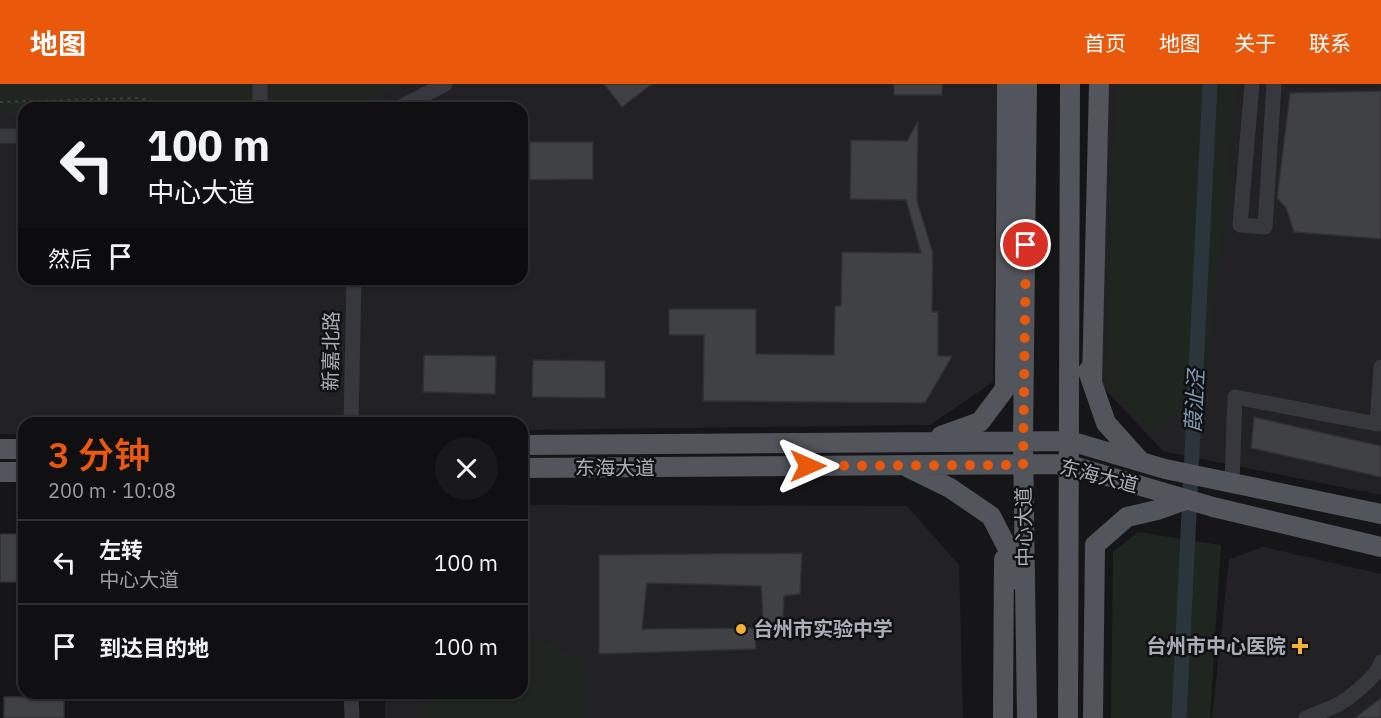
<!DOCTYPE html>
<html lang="zh">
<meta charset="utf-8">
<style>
:root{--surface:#101012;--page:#19191b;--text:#f1f3f6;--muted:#9c9d9f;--line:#303032;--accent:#ea580c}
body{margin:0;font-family:"IBM Plex Sans","Noto Sans SC",sans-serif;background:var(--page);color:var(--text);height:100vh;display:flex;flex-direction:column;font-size:22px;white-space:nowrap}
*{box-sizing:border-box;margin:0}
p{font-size:20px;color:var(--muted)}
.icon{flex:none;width:33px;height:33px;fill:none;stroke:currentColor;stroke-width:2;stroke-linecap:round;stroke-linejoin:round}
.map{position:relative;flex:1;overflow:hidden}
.details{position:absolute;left:18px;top:333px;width:510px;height:282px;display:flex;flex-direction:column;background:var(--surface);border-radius:18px;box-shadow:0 2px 4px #0004,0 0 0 2px var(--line)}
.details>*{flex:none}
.guide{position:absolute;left:18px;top:18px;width:510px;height:183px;border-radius:18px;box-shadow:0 2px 4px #0004,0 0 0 2px var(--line);background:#101012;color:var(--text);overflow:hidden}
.pin{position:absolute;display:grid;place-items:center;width:51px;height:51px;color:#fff;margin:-26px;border:3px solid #fff;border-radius:50%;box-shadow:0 2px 6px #0007}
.me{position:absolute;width:66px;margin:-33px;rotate:90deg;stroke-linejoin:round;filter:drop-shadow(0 0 4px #0008)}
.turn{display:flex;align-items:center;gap:21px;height:126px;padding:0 30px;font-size:27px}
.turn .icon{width:78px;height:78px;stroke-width:2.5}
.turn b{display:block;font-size:42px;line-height:51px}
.then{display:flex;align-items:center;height:57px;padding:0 30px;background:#0003;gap:12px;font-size:22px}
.round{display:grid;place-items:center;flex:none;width:63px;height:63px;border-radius:32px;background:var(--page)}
.overview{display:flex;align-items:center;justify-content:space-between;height:102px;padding:0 30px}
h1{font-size:36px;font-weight:600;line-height:45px;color:var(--accent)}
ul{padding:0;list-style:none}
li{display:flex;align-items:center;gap:18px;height:84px;padding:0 30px;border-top:2px solid var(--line)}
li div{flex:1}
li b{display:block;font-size:22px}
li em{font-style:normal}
header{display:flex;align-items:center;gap:36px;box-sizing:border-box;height:84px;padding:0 30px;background:var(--accent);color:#fff}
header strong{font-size:28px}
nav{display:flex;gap:33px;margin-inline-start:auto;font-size:21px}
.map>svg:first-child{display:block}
</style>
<header>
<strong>地图</strong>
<nav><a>首页</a><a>地图</a><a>关于</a><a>联系</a></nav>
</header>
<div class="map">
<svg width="1381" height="634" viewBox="0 0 1381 634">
<rect width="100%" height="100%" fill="#161618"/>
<path fill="#222225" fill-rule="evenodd" d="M0,0H997L993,298L930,341L522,346V339H24V350H0ZM24,24H522V195H24Z
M1106,0H1381V411L1163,367L1101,301Z
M522,421L907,422L959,481L963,634H385V609H522Z
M1263,463L1381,490V634H1212L1229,475Z"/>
<path fill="#1e261f" d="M0,0H404L358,24H24V30H0Z
M1116,0H1237L1206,298L1159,349L1105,297Z
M1138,448L1221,461L1210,634H1111L1113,468Z
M522,552H532L583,578L584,634H423V609H522Z"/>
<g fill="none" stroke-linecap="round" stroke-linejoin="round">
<path stroke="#2c353c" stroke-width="15" d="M1179,634L1210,0"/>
</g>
<path fill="#404145" stroke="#303034" stroke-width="1.5" d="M604,0H652L622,23Z
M894,0H942V11H894Z
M1381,7V155L1294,148L1286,124L1277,114L1290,9Z
M918,37L917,117L933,169L932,228H938V272H952L925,319L703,317L704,251H669V225H756V270L834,271L835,222H841L842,168L921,169L906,116L850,115L851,56L907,57Z
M526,58H593V95L526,96Z
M424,271L496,272L495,310L423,308Z
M533,276L605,277V314L532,313Z
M1254,333L1381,362V393L1251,364Z
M0,450H24V498H0Z
M802,469L800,510L784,512L782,555L764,551L761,502L647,499L642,545L754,544L756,565L599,570V471Z
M4,613H64V634H4Z
M1381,614V634H1355Z"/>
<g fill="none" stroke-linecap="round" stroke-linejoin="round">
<path stroke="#3d3f44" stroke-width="2" stroke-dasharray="3 4.5" stroke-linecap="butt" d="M0,18L138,14L192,24"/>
<path stroke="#37383d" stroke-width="15" d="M260,0V24
M1252,0L1240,141L1265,143L1274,0
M399,24L445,0
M0,52H24
M351,339L354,195
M1232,399L1235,313L1377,340L1381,283
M351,609L352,634
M1306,634C1315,630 1324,627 1333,623C1347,617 1378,592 1381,578"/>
<path stroke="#53555c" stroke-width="20" d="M1088,287L1106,339L1141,378
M1092,298L1099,0
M1005,304L1007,0
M941,352L980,338L1013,294
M522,361L1070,357L1165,385L1381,430
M0,365H24
M522,384L1066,380L1213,423L1381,463
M909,384L950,404L991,432L1010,469L1017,496
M0,388H24
M1003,634L1004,475
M1027,634L1023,357L1027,0
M1068,634L1070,0
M1093,634L1095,461L1127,433L1157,426L1185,416"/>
</g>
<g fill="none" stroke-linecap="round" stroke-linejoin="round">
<path stroke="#ea580c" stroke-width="10" stroke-dasharray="0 18" d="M808,382L1023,381L1026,161"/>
</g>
<g fill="#f2b134" stroke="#111113" stroke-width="2">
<circle cx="741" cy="545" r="6"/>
<path d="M1297 553h6v6h6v6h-6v6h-6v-6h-6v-6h6z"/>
</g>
<g text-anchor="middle" stroke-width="5" stroke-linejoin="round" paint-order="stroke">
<g font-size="20" fill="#a8adb8" stroke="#111113">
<text transform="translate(331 267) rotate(-89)" y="7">新嘉北路</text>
<text x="615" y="391">东海大道</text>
<text transform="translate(1099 392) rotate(14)" y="7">东海大道</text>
<text transform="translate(1024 443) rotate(-91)" y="7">中心大道</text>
</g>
<g font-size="20" font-weight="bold" fill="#a8adb8" stroke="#111113" text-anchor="start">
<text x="753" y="552">台州市实验中学</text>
<text x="1286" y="569" text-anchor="end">台州市中心医院</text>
</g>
<g font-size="21" font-style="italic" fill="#7f9bb3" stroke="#111113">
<text transform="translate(1195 317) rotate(-87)" y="7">葭沚泾</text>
</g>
</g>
</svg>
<div class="pin" style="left:1026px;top:161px;background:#d93025"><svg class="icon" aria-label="arrive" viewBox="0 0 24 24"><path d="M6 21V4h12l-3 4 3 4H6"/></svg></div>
<svg class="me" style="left:808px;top:382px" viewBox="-20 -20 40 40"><path d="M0-17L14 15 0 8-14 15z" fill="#ea580c" stroke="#fff" stroke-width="4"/></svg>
<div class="guide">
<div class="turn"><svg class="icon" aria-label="left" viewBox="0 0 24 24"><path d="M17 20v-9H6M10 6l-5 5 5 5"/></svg><div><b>100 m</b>中心大道</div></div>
<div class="then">然后<svg class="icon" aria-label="arrive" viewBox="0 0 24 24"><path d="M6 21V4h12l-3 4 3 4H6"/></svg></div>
</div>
<section class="details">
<div class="overview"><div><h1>3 分钟</h1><p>200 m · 10:08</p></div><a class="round"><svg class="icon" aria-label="close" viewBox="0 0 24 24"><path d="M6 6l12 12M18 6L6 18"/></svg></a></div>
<ul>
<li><svg class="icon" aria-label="left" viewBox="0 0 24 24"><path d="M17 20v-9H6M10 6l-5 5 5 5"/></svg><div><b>左转</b><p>中心大道</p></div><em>100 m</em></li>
<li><svg class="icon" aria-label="arrive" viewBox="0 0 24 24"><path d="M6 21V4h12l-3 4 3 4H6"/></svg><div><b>到达目的地</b></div><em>100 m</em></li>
</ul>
</section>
</div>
